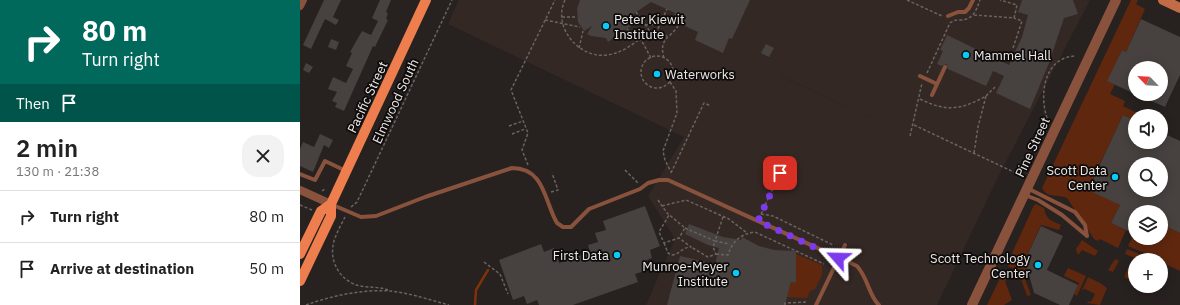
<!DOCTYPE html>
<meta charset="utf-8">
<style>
:root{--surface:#fff;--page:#f2f2f2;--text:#222;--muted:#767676;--line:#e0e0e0}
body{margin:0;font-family:"IBM Plex Sans",sans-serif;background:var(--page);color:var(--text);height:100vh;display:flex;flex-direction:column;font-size:15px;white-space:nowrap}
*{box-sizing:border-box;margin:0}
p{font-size:13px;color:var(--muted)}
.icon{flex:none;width:22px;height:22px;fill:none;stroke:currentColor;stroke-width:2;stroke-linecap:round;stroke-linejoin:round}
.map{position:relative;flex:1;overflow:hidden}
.panel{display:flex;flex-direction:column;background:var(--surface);width:300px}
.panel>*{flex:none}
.top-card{background:#00695c;color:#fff;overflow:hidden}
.needle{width:26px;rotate:295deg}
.buttons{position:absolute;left:828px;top:61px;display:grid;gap:8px}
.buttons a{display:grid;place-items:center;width:40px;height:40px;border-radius:50%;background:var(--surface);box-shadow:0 2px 10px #0003;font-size:20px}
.pin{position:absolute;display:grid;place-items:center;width:34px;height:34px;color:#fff;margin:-17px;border-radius:8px;box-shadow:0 2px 6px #0006}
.me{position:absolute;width:44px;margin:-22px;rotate:295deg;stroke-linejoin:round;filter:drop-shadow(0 0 3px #0008)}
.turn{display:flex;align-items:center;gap:14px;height:84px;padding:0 16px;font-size:18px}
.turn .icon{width:52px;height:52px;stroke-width:2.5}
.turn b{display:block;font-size:28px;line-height:34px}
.then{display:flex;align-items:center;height:38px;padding:0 16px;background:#0003;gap:8px;font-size:15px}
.round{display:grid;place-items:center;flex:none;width:42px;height:42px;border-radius:16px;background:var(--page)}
.head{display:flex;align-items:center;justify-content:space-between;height:68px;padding:0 16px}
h1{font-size:24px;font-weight:600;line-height:30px}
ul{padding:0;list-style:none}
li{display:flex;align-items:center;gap:12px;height:52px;padding:0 16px;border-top:1px solid var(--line)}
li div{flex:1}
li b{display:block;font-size:15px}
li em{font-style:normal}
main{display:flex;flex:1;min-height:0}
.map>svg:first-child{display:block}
</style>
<main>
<section class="panel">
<div class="top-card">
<div class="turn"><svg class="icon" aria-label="right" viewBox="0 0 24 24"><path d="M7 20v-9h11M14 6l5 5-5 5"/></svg><div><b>80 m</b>Turn right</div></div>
<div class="then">Then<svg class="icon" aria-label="arrive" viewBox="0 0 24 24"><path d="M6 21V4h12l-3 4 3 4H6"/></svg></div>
</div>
<div class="head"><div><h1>2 min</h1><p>130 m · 21:38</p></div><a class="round"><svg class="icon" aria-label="close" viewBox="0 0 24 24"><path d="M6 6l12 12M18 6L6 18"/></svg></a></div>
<ul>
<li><svg class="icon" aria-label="right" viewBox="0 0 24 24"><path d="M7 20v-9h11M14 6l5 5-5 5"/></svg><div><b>Turn right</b></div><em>80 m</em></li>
<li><svg class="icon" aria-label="arrive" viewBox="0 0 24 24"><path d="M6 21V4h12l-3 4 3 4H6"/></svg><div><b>Arrive at destination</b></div><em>50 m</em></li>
</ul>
</section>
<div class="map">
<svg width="880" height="305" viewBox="0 0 880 305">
<rect width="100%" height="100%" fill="#27211f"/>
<path fill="#342824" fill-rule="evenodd" d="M159,0H790L698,177L637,305H346L375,239L348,196L384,137L148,24ZM480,76H481L611,136Z"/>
<path fill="#5f270e" d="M831,0H838L836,4L845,9L826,52L822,50L808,81L815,84L810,94L825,101L823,106L841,115L835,116V120L823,115L788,189L820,205L811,223L826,230L818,248L800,239L798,241L794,239L767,198C757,194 748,199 742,188Z
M736,204L744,208C746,220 752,221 761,225L759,230L741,225L725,260L728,270L724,271L721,269L731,295L727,296L718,271L708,266V262L734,205Z
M861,224L880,233V271L861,262V260L828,246L834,234L835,238H861Z
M782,240L798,251L795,256L782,250L779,254H777L776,249Z
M827,249L842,255L840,260L825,254Z
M496,254L522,265V275L515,289L510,291L507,298L487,297L491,282L496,283Z
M815,259L819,261L813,272L808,270Z
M829,266L834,268L829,279L824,277Z
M768,268L786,276L777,296L774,294L779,283L764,276Z
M701,276L710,279L705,281L712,300L704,305H687Z
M788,277L800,283L807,288L800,305L787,303L788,301L791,302L795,294L785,289L782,290Z"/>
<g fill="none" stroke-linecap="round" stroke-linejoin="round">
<path stroke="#813109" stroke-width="2.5" d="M175,305L176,290L188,270"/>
</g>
<path fill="#47413f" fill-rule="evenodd" d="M24,0H41L33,17L39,20L36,25L25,19L11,49L3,45Z
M80,0H91L86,12L88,13L86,19L88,20L75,47L73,46L44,111L35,107L37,103L32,101L37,92L28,89L33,77L46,83L53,69L46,66L52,53L50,52L62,31L71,35L78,21L72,18Z
M280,0H450L432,39L429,38L423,53L395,40L398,32L372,20L375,13L351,2L329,17L334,24L308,42L306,38L291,36L287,34L292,26L284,31L278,22L277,9Z
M722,0H773L778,14L764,18L749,63L730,109L696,93L704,76L693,71L686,86L648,69L646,64L642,66L637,64L643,51L640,50L647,35L709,65L722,37L728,15L718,12Z
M841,19L880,37V75L865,107L836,94H861V68H835V94L807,81L822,50L826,52Z
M31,39L39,42L36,50L28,47Z
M466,44L474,48L469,57L461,53Z
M6,63L13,67L9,73L3,70Z
M823,115L835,120V142H861V132L880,141V233L861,224V212H835V234L826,230L811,223L820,205L788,190ZM835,164H861V190H835Z
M20,134L33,140L29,148L24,145L13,172L0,166V149L3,142L14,147Z
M345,206L360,246L350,250L352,258L342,262L345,271L335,274L338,282L273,305H239L237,300L227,304L224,296L213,300L199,260L241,244L244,252L254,248L259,263L290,252L288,245L298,242L295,233L306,230L303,221Z
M389,224L423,237L441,240L442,237L459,246L474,250L496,251V283L491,282L485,305H367L380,256L415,264L419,248L408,245L385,234Z
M741,226L763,236L747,270L778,285L769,305H760L734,293L725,260Z"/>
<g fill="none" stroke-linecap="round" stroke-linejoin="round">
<path stroke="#696462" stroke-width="1.5" stroke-dasharray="3 2" stroke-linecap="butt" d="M265,0C252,27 279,59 307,55C324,53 337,41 350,31
M607,0L642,16
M336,12L354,37L367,9
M674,15L714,18L717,5L700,0
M262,17H275
M245,20L280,27
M345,25L359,24
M327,29L343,43L351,58
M357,31L367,36
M279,48L283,31
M713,48L722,21L714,18
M341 72a16 16 0 1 1 32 0a16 16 0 1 1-32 0Z
M364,58C358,37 372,38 379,24
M627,73L650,23C654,20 656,20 660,20C673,20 676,11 680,0
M370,82L376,91L377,113L363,151L365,160L371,172
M686,96L695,87
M620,99C646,112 661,110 686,96L678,127L674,153
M747,118C739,94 744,57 776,56
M614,125L720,175
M209,126L223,121
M212,134L225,129
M610,136L622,83
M228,165L222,150L228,133L211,90L255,0
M325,170L338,183
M371,173L403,105L404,103L411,106
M22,191L25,189
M251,192L258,190L252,173
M358,200L367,213L385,228L379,238L364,243L359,232L369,215
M0,205L12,210
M362,206L386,200L429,219L447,233
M51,207L57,202L152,0
M461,214L473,216L533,245
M461,214L480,173
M45,217C41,225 34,237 33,246C30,264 42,282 60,286C70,288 81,286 90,291
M423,217L415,241L430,244
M385,228L415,241L413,247L416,254L408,257L391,247
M364,243L368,253L372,255C379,255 382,247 391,247L379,238
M416,254L428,255C432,242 440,234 455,232L524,264
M184,262L200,274L208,294
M6,305C31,296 62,289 90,291C110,293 130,300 149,305
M485,305V303L507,302"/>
<path stroke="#89523c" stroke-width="4" d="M648,16L658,12H665L669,8L673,0
M620,76L637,84
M632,95L645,67
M0,174L15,180L25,161L46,171
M727,188L775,212L785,225L787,236
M725,195L738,200L762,215L787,236
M33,205L61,217L76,216L125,197L212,168C245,168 244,201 257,223L263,227H271L289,209L340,189L348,183L359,180H368L557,266C568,278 569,296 579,305
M516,305L545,245"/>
<path stroke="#89523c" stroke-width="8" d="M0,6L3,0
M0,190L31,204"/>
<path stroke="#89523c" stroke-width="10" d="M672,305L816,0"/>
<path stroke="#c26b47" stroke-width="10" d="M863,0L880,8"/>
<path stroke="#ef7e4e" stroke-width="10" d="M0,254L21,211L31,204
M0,281L31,216V204L126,0"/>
</g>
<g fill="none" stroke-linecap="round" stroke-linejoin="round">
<path stroke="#7c3aed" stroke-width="7" stroke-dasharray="0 12.6" d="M480,173L458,221L538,258"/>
</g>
<g fill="#07cbf9" stroke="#0e0b0b" stroke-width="1.5">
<circle cx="306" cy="26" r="4"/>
<circle cx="666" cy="55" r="4"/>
<circle cx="357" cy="74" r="4"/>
<circle cx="815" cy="177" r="4"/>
<circle cx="317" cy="255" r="4"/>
<circle cx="738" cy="265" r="4"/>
<circle cx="436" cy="273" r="4"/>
</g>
<g text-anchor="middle" stroke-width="3.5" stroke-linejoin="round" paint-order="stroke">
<g font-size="13" fill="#ede9e7" stroke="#0e0b0b" text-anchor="end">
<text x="314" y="24" text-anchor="start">Peter Kiewit<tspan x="314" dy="15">Institute</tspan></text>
<text x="674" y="60" text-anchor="start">Mammel Hall</text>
<text x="365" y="79" text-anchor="start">Waterworks</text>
<text x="807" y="175">Scott Data<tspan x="807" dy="15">Center</tspan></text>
<text x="309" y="260">First Data</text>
<text x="730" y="263">Scott Technology<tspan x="730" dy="15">Center</tspan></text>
<text x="428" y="271">Munroe-Meyer<tspan x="428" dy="15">Institute</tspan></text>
</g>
<g font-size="13" fill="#ede9e7" stroke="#0e0b0b">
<text transform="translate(67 97) rotate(-65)" y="5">Pacific Street</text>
<text transform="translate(95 101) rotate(-65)" y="5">Elmwood South</text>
<text transform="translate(732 147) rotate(-65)" y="5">Pine Street</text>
</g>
</g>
</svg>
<div class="buttons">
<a><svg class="needle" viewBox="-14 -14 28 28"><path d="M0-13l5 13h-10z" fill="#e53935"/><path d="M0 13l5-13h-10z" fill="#767676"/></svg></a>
<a><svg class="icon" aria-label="sound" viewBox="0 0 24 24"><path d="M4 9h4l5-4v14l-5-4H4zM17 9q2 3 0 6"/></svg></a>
<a><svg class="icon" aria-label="search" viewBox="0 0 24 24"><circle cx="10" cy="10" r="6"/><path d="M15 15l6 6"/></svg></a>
<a><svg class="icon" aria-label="layers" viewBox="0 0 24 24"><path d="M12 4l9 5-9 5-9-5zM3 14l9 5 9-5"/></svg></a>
<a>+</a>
</div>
<div class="pin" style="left:480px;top:173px;background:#d93025"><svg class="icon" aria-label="arrive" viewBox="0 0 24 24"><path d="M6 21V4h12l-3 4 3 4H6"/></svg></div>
<svg class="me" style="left:538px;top:258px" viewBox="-20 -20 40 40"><path d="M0-17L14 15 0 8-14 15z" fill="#7c3aed" stroke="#fff" stroke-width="4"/></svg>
</div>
</main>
